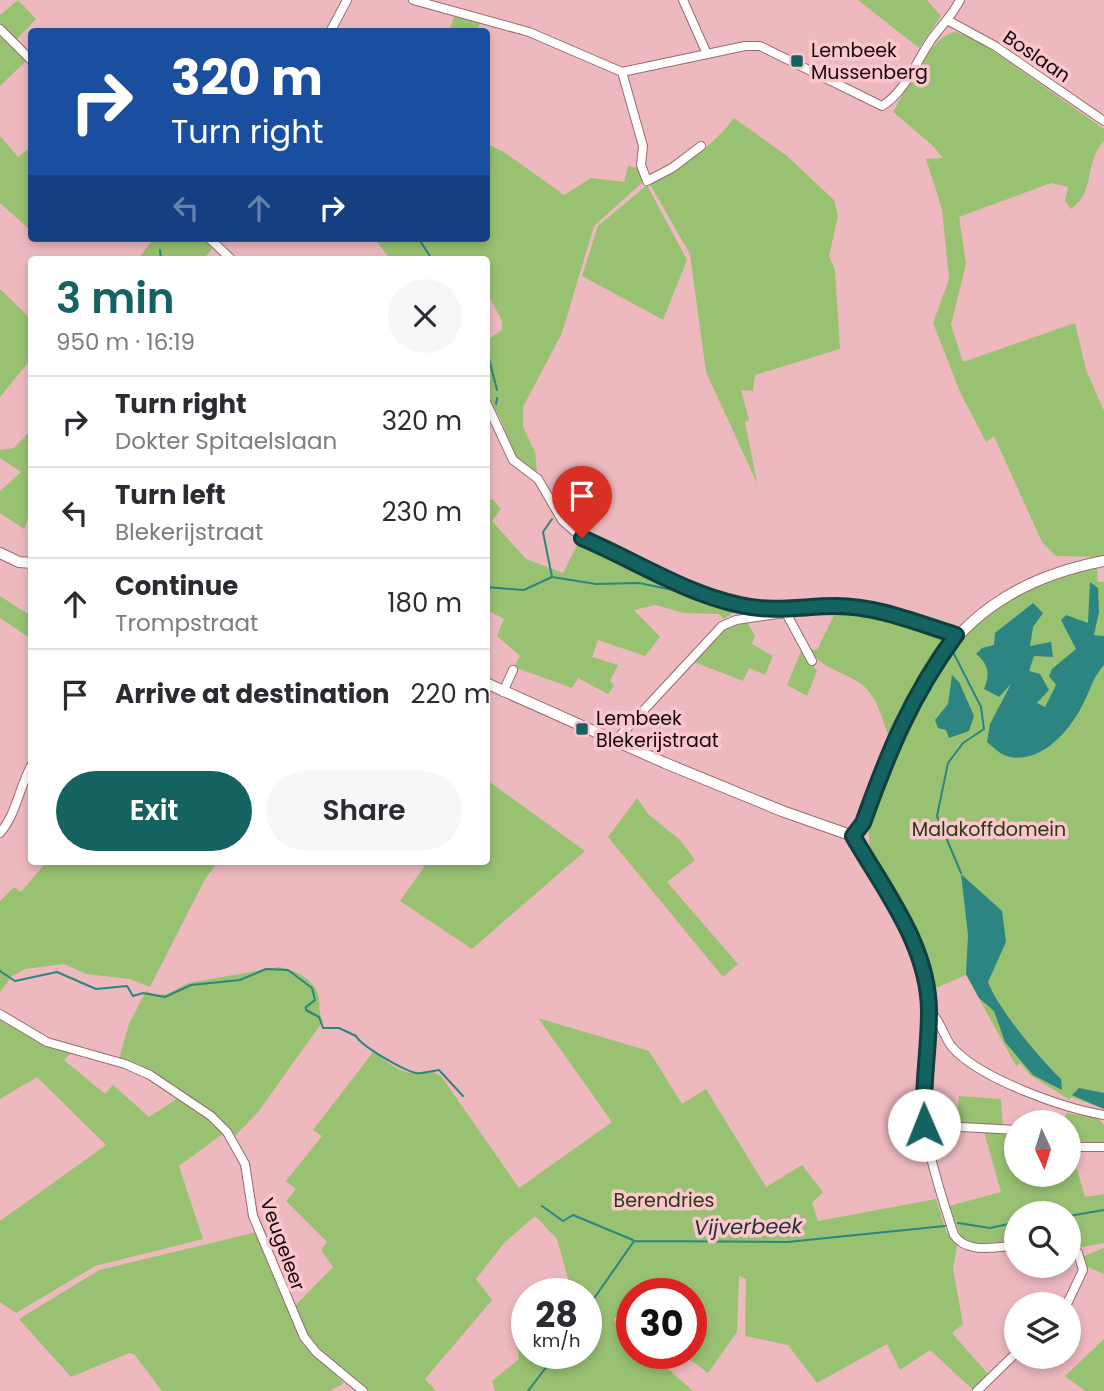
<!DOCTYPE html>
<meta charset="utf-8">
<style>
:root{--surface:#fff;--page:#f7f7f7;--text:#2b2b33;--muted:#7c7c81;--line:#e1e1e2;--accent:#146360}
body{margin:0;font-family:Poppins,sans-serif;background:var(--page);color:var(--text);height:100vh;display:flex;flex-direction:column;font-size:26px;white-space:nowrap}
*{box-sizing:border-box;margin:0}
p{font-size:23px;color:var(--muted)}
.icon{flex:none;width:38px;height:38px;fill:none;stroke:currentColor;stroke-width:2;stroke-linecap:round;stroke-linejoin:round}
.map{position:relative;flex:1;overflow:hidden}
.sheet{position:absolute;left:28px;top:256px;width:462px;height:609px;display:flex;flex-direction:column;background:var(--surface);border-radius:7px;box-shadow:0 4px 10px #0003}
.sheet>*{flex:none}
.guide{position:absolute;left:28px;top:28px;width:462px;height:214px;border-radius:7px;box-shadow:0 4px 10px #0003;background:#1a4fa0;color:#fff;overflow:hidden}
.needle{width:46px;rotate:176deg}
.controls{position:absolute;left:1004px;top:1110px;display:grid;gap:14px}
.controls a{display:grid;place-items:center;width:77px;height:77px;border-radius:50%;background:var(--surface);box-shadow:0 4px 10px #0003;font-size:35px}
.speed{position:absolute;left:511px;top:1278px;display:flex;gap:14px;font-size:35px;font-weight:700;text-align:center}
.speed>*{display:grid;place-content:center;width:91px;height:91px;border-radius:50%;background:var(--surface);box-shadow:0 4px 10px #0003;line-height:1}
.speed small{font-size:18px;font-weight:400}
.speed .limit{border:10px solid #d22;background:#fff;color:#111}
.pin{position:absolute;display:grid;place-items:center;width:60px;height:60px;color:#fff;margin:-72px -30px;border-radius:50% 50% 50% 0;rotate:-45deg;box-shadow:0 0 7px #0007}
.pin .icon{rotate:45deg}
.me{position:absolute;width:77px;margin:-38px;rotate:359deg;stroke-linejoin:round;filter:drop-shadow(0 0 5px #0008)}
.turn{display:flex;align-items:center;gap:24px;height:147px;padding:0 28px;font-size:32px}
.turn .icon{width:91px;height:91px;stroke-width:2.5}
.turn b{display:block;font-size:49px;line-height:60px}
.lanes{display:flex;align-items:center;height:66px;padding:0 28px;background:#0003;justify-content:center;gap:35px;direction:ltr}
.lanes .off{opacity:.35}
.round{display:grid;place-items:center;flex:none;width:74px;height:74px;border-radius:37px;background:var(--page)}
.head{display:flex;align-items:center;justify-content:space-between;height:119px;padding:0 28px}
h1{font-size:42px;font-weight:600;line-height:52px;color:var(--accent)}
.button{display:flex;gap:14px;margin-top:auto;padding:14px 28px}
.button a{flex:1;height:80px;border-radius:42px;background:var(--accent);color:#fff;font-size:28px;font-weight:600;line-height:80px;text-align:center}
.button a+a{background:var(--page);color:var(--text)}
ul{padding:0;list-style:none}
li{display:flex;align-items:center;gap:21px;height:91px;padding:0 28px;border-top:2px solid var(--line)}
li div{flex:1}
li b{display:block;font-size:26px}
li em{font-style:normal}
.map>svg:first-child{display:block}
</style>
<div class="map">
<svg width="1104" height="1391" viewBox="0 0 1104 1391">
<rect width="100%" height="100%" fill="#edb9bf"/>
<path fill="#98c172" d="M18,0L36,19L15,41L0,24V15Z
M858,0H927L941,16L919,48Z
M454,16L480,23L477,31H449Z
M956,32L979,41L1104,129V141C1084,161 1096,192 1071,209L1065,201L1068,187L1051,183L959,217L966,264L951,325L963,362L1075,323L1086,370L1104,411V557L1056,556L1042,542L994,436L986,442L960,392L933,323L949,279L942,209L926,159L943,158L931,144L893,112C906,91 931,34 956,32Z
M3,34L27,60L0,86V37Z
M734,118L787,156L834,200L838,216L829,256L835,270L840,349L755,375L753,391L741,390L749,420L745,422L757,483L706,372L690,254L651,186L652,181C683,167 714,145 734,118Z
M0,136L18,157L31,147V231L0,203Z
M487,144L504,152L564,195L591,178L624,182L628,166L638,168L644,181L594,226L562,333L523,407V427L535,452L537,472L517,460L500,418L487,396V340L502,330V321L487,292L486,259H470L468,256L461,259H390L374,238H486Z
M647,185L687,260L663,320L582,276L598,226Z
M154,238H203L213,247L204,259H138Z
M0,289L31,319V359L0,397Z
M31,430V512L24,529L0,513V491L21,472L0,458V450L14,448Z
M492,499L501,509L492,521L526,559L563,573L577,545L628,561L658,580L723,603L732,608L733,613L724,619L719,614L684,613L655,605L634,610L660,637L645,656L598,640L592,657L618,665L610,681L614,686L608,694L578,678L572,688L514,667L520,656L497,636L504,619L487,610L486,501Z
M1097,568L1098,582H1104V1109L1071,1097L1070,1100L1030,1075L1020,1063L1016,1066L966,975L936,988L909,919L870,849L868,823L925,689L952,650L999,603L1054,578Z
M0,596L31,616V639L0,618Z
M836,611L861,614L944,636V643L917,683L891,743C883,722 878,696 860,683C841,671 821,668 809,649L817,650Z
M747,622L755,636L752,644L773,656L765,675L749,668L743,681L694,662L724,629Z
M802,649L817,671L807,696L787,685Z
M487,780L585,851L472,949L400,901L424,867L419,861H486Z
M637,798L648,814L680,840L695,860L667,882L738,964L723,977L608,837Z
M47,861H218L204,881L150,987L130,979L86,974L64,964L25,969L12,976L0,992V901L14,887L21,892Z
M278,967C294,969 317,980 319,999C320,1009 318,1011 323,1021L258,1112L235,1136L230,1128L174,1085L119,1059L129,1024L146,991L156,995L167,994L188,983Z
M538,1018L649,1051L682,1104L706,1089L766,1187L802,1165L823,1192L812,1203L818,1221L936,1199L946,1231L957,1246L953,1269L963,1324L952,1333L988,1374L972,1389L930,1350L900,1370L887,1344L817,1383L788,1345L745,1336L746,1279L739,1276L737,1332L708,1373L681,1353H691V1293H632V1314L622,1306L614,1320L632,1336V1353H650L693,1391H495L492,1381L519,1359L516,1339L524,1331L527,1334V1353H586V1293H572L557,1239L535,1216L504,1243L476,1279L492,1300L425,1379L436,1391H365C337,1367 303,1345 294,1307L333,1267L321,1250L327,1242L286,1201L296,1189L286,1181L322,1136L313,1130L374,1051C391,1066 407,1079 431,1071L441,1076L519,1188L612,1122Z
M0,1020L44,1045L71,1053L64,1060L105,1094L113,1085L149,1117L181,1096L224,1133L179,1166L203,1239L95,1266L16,1313L0,1302V1221L106,1145L37,1077L0,1099Z
M959,1096L1001,1099L1003,1127L957,1125Z
M1066,1113L1098,1118L1104,1125V1142L1069,1145V1122H1064Z
M984,1132L1017,1133V1174H1069V1167L1077,1169L1085,1197L1104,1194V1243L1077,1248L1069,1245V1213H1017V1242L975,1243L961,1237L949,1206L1001,1192Z
M257,1232L300,1340L344,1383L330,1391H162L134,1354L129,1353L71,1377L19,1319L99,1270Z
M1104,1248V1274L1087,1267L1084,1256Z
M1104,1339V1391H1085L1065,1376Z"/>
<path fill="#2c8581" d="M1090,582L1098,588L1099,612L1094,635L1104,636V665C1093,677 1091,688 1084,702C1071,730 1039,768 1004,755C999,753 992,746 987,742L990,724L1011,684L999,697L984,689C990,675 989,664 976,654L982,648L994,645L995,633L1033,603L1043,613L1033,627L1030,646L1051,642L1053,657L1034,656L1029,671L1040,674L1049,690L1037,703L1045,707L1056,685L1049,676L1052,669L1076,649L1061,620L1066,615L1088,623Z
M952,675L959,682L974,716L969,731L949,738L946,730L938,728L935,720L948,704Z
M961,874L1002,911L1006,942L988,982C998,1009 1040,1059 1061,1079L1062,1090L1033,1075L1005,1042L994,1011L979,998L966,974L968,935Z
M1079,1088L1104,1093V1109L1072,1095Z"/>
<g fill="none" stroke-linecap="round" stroke-linejoin="round">
<path stroke="#2c8581" stroke-width="2" d="M418,238L432,259
M160,250L161,259
M486,347L497,390
M496,404L497,398
M552,519L543,532L552,577
M486,587L524,590L552,577L596,584L639,583L673,590L727,609
M954,654L981,707L984,729L963,743L948,763L937,816L961,873
M0,971L15,981L57,972L96,989L127,986L133,996L143,993L165,997L191,985L240,980L266,969L288,970L312,988L315,1000L306,1007V1010L319,1017L323,1028H339L356,1036C361,1046 403,1070 416,1073C423,1074 432,1071 439,1070L463,1096
M542,1206L563,1221L573,1215L633,1240
M1069,1216L1104,1210
M958,1223L990,1228L1017,1222
M586,1310L634,1241L787,1242L945,1226
M528,1391L557,1353"/>
<g stroke="#996a6f" stroke-width="10">
<path id="street" d="M413,0L529,32L622,72L745,46H760L882,106C905,92 916,62 931,40C941,26 952,16 960,0
M683,0L707,54
M949,21L995,46L1104,121
M0,29L32,61
M330,32L347,0
M622,72L643,146L641,165L647,181L672,168L701,146
M209,238L231,259
M486,402L513,460L538,479L562,520L582,538L625,556L667,580L738,605L772,610
M785,611L812,661
M503,692L513,670
M615,741L722,626L736,620L835,606L869,608L955,635
M0,833C17,813 19,787 32,764
M853,836C884,890 926,943 929,1010C930,1036 924,1059 923,1084C921,1137 938,1185 954,1235C968,1255 995,1246 1017,1246
M929,1010C941,1020 943,1036 952,1047C980,1079 1063,1108 1104,1115
M0,1014L47,1042L125,1064L150,1075L211,1116L227,1132L245,1164L253,1216L304,1337L316,1352L363,1391
M924,1125L1017,1130
M1069,1147H1104
M1067,1304L1083,1270L1078,1253L1069,1249
M977,1391L1017,1352"/>
</g>
<g stroke="#996a6f" stroke-width="12">
<path id="secondary" d="M0,553L19,562L32,563
M486,683L665,763L782,811L853,836L863,823C911,688 950,591 1104,561"/>
</g>
<use href="#street" stroke="#fff" stroke-width="8"/>
<use href="#secondary" stroke="#fff" stroke-width="10"/>
</g>
<g fill="none" stroke-linecap="round" stroke-linejoin="round">
<g stroke="#0d403e" stroke-width="18">
<path id="route" d="M582,538C634,560 684,593 740,605C774,613 803,606 836,606C877,606 917,623 956,635C911,696 888,753 863,823L853,836C884,890 929,946 929,1012C929,1050 922,1087 924,1125"/>
</g>
<use href="#route" stroke="#146360" stroke-width="12"/>
</g>
<g fill="#146360" stroke="#fbc6cc" stroke-width="2.5">
<rect x="790" y="54" width="14" height="14" rx="3.5"/>
<rect x="575" y="722" width="14" height="14" rx="3.5"/>
</g>
<g text-anchor="middle" stroke-width="7" stroke-linejoin="round" paint-order="stroke">
<g font-size="19" fill="#160608" stroke="#fbc6cc" text-anchor="start">
<text x="811" y="57">Lembeek<tspan x="811" dy="22">Mussenberg</tspan></text>
<text x="596" y="725">Lembeek<tspan x="596" dy="22">Blekerijstraat</tspan></text>
</g>
<g font-size="19" fill="#160608" stroke="#fbc6cc">
<text transform="translate(1037 56) rotate(34)" y="7">Boslaan</text>
<text transform="translate(283 1244) rotate(70)" y="7">Veugeleer</text>
</g>
<g font-size="19" fill="#263912" stroke="#fbc6cc">
<text x="989" y="836">Malakoffdomein</text>
<text x="664" y="1207">Berendries</text>
</g>
<g font-size="21" font-style="italic" fill="#1b3635" stroke="#fbc6cc">
<text transform="translate(748 1227) rotate(-1)" y="7">Vijverbeek</text>
</g>
</g>
</svg>
<div class="controls">
<a><svg class="needle" viewBox="-14 -14 28 28"><path d="M0-13l5 13h-10z" fill="#e53935"/><path d="M0 13l5-13h-10z" fill="#7c7c81"/></svg></a>
<a><svg class="icon" aria-label="search" viewBox="0 0 24 24"><circle cx="10" cy="10" r="6"/><path d="M15 15l6 6"/></svg></a>
<a><svg class="icon" aria-label="layers" viewBox="0 0 24 24"><path d="M12 4l9 5-9 5-9-5zM3 14l9 5 9-5"/></svg></a>
</div>
<div class="speed"><div>28<small>km/h</small></div><div class="limit">30</div></div>
<div class="pin" style="left:582px;top:538px;background:#d93025"><svg class="icon" aria-label="arrive" viewBox="0 0 24 24"><path d="M6 21V4h12l-3 4 3 4H6"/></svg></div>
<svg class="me" style="left:924px;top:1125px" viewBox="-20 -20 40 40"><circle r="19" fill="#fff"/><path d="M0-13L10 11 0 6-10 11z" fill="#146360"/></svg>
<div class="guide">
<div class="turn"><svg class="icon" aria-label="right" viewBox="0 0 24 24"><path d="M7 20v-9h11M14 6l5 5-5 5"/></svg><div><b>320 m</b>Turn right</div></div>
<div class="lanes"><svg class="icon off" aria-label="left" viewBox="0 0 24 24"><path d="M17 20v-9H6M10 6l-5 5 5 5"/></svg><svg class="icon off" aria-label="ahead" viewBox="0 0 24 24"><path d="M12 20V5M6 11l6-6 6 6"/></svg><svg class="icon" aria-label="right" viewBox="0 0 24 24"><path d="M7 20v-9h11M14 6l5 5-5 5"/></svg></div>
</div>
<section class="sheet">
<div class="head"><div><h1>3 min</h1><p>950 m · 16:19</p></div><a class="round"><svg class="icon" aria-label="close" viewBox="0 0 24 24"><path d="M6 6l12 12M18 6L6 18"/></svg></a></div>
<ul>
<li><svg class="icon" aria-label="right" viewBox="0 0 24 24"><path d="M7 20v-9h11M14 6l5 5-5 5"/></svg><div><b>Turn right</b><p>Dokter Spitaelslaan</p></div><em>320 m</em></li>
<li><svg class="icon" aria-label="left" viewBox="0 0 24 24"><path d="M17 20v-9H6M10 6l-5 5 5 5"/></svg><div><b>Turn left</b><p>Blekerijstraat</p></div><em>230 m</em></li>
<li><svg class="icon" aria-label="ahead" viewBox="0 0 24 24"><path d="M12 20V5M6 11l6-6 6 6"/></svg><div><b>Continue</b><p>Trompstraat</p></div><em>180 m</em></li>
<li><svg class="icon" aria-label="arrive" viewBox="0 0 24 24"><path d="M6 21V4h12l-3 4 3 4H6"/></svg><div><b>Arrive at destination</b></div><em>220 m</em></li>
</ul>
<div class="button"><a>Exit</a><a>Share</a></div>
</section>
</div>
